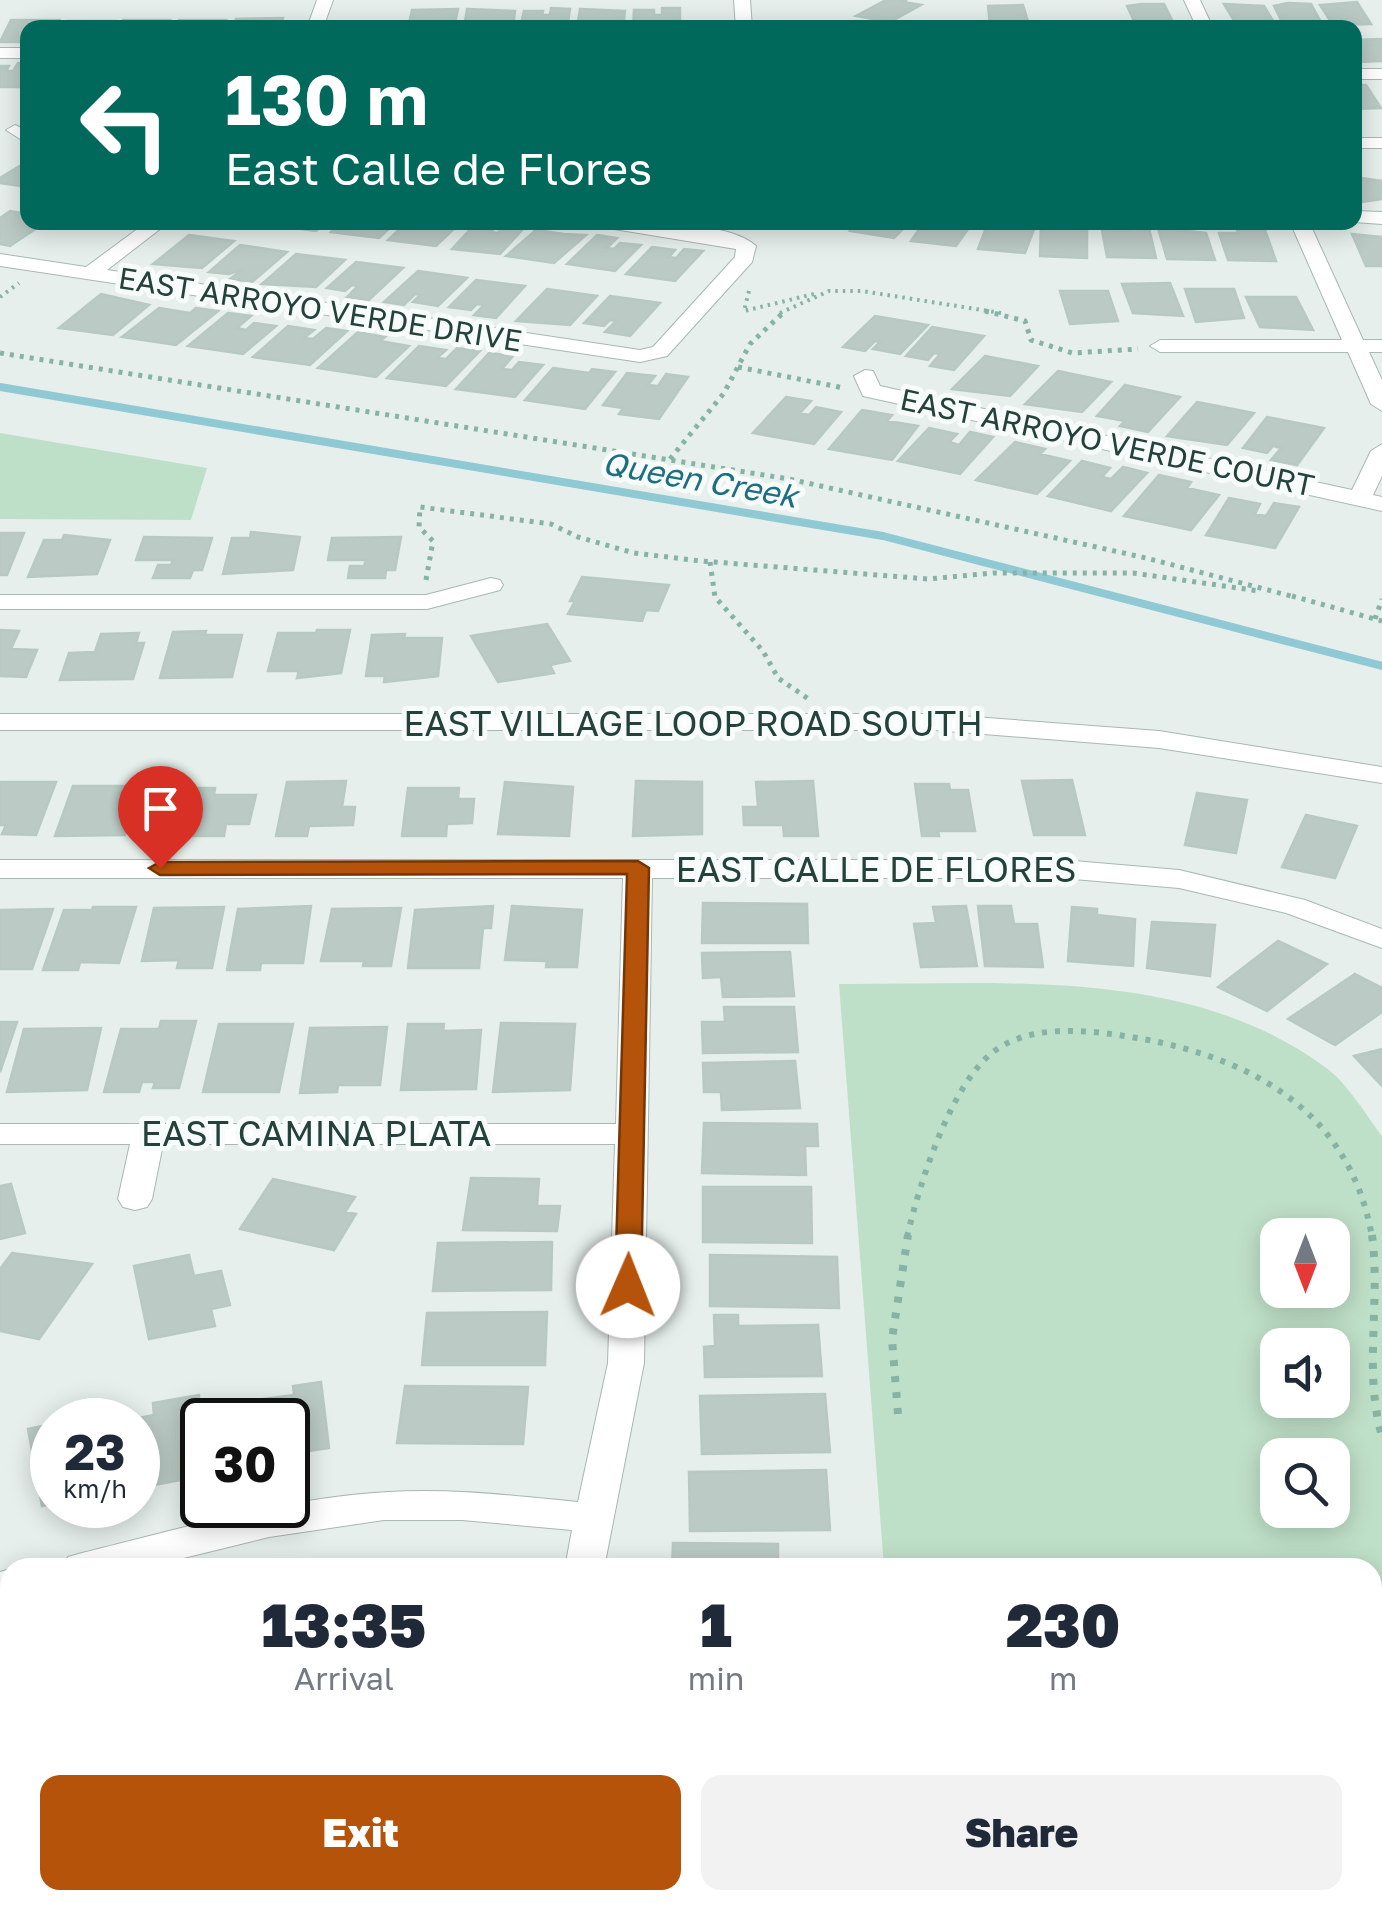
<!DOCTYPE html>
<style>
:root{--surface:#fff;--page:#f2f2f3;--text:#1f2937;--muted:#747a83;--accent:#b45309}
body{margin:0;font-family:"Golos Text",sans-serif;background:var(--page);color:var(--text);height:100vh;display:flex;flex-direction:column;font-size:38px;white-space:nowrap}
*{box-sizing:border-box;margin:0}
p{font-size:32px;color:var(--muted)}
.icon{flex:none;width:55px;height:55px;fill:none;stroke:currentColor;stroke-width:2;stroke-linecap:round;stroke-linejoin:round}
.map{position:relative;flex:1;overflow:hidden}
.side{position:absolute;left:0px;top:1558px;width:1382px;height:352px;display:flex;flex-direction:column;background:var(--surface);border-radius:30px 30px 0 0;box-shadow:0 5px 25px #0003}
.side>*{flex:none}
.top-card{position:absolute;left:20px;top:20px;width:1342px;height:210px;border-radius:20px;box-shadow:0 5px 25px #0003;background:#00695c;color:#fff;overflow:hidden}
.needle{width:65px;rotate:180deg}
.fabs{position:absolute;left:1260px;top:1218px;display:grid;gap:20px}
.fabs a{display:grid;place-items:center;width:90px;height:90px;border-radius:20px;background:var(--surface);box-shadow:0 5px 25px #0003;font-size:50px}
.speed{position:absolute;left:30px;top:1398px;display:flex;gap:20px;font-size:50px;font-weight:700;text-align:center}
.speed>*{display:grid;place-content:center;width:130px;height:130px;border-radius:50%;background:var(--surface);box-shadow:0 5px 25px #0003;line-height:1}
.speed small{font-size:25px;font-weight:400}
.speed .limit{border:5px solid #111;border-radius:15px;background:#fff;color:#111}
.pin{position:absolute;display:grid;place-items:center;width:85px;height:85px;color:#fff;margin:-102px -42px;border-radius:50% 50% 50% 0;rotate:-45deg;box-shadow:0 0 10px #0007}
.pin .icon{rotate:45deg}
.me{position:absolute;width:110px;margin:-55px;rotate:1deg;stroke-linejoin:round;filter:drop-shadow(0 0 8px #0008)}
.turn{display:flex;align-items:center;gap:35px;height:210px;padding:0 40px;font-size:45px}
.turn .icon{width:130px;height:130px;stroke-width:2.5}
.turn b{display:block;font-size:70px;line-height:85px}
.eta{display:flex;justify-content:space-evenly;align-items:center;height:170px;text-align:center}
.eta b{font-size:60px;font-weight:800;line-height:70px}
.button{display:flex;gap:20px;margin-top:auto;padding:20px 40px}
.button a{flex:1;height:115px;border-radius:20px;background:var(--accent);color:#fff;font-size:40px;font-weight:800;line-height:115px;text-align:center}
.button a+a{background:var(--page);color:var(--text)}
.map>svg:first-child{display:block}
</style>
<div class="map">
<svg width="1382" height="1909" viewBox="0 0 1382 1909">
<rect width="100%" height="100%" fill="#e6efeb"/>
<path fill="#bfe0c8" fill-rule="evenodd" d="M0,433L207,468L191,520L0,519Z
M839,984C1001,985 1191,965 1329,1070C1349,1086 1366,1115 1382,1136V1909H910L909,1900H1372V1568L884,1567ZM1278,1235H1332V1290H1278ZM1278,1345H1332V1400H1278ZM1278,1455H1332V1510H1278Z
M10,1800V1900H211L210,1909H0V1802Z"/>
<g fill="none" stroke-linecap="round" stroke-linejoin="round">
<path stroke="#8ec9d4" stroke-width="8" d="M0,387L883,536L1382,666"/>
</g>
<path fill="#bbcac4" stroke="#b8c9c2" stroke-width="2.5" d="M886,0H907L903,2L921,5L890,22L856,16Z
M1357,2L1371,24L1333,25L1320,5Z
M1288,3L1311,4L1322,24H1283L1274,6Z
M1142,4H1164L1174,24L1136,25L1127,6Z
M1224,4L1264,6L1275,24H1236Z
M1023,5L1029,25H990L988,6Z
M551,8L570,9L567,28H520L524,11H543L542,15H550Z
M662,8H680V28H633L634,10H654V15H662Z
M458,9L454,28H408L412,10Z
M467,9L515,11L513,28H464Z
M580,9L625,11L623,28H577Z
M283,18L280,28H233L236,19Z
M11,20H59L54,28H28V40L21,42H0Z
M123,20H170L167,28H119Z
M179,20H226L223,28H175Z
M67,21H115L111,28H63Z
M1382,39V61L1358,62L1355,40Z
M18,63H28L25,87H0V66H9L6,71H13Z
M1355,85H1366L1381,108L1355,109Z
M28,161V187L0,183V178Z
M1355,177L1382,181V199L1355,203Z
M10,211L28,214V222H46L10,246L0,244V218Z
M276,222H326L316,231L273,225Z
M341,222H396L379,238L331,232Z
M407,222L437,224L461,222L436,246L388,240Z
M477,222H500L491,232L498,233L503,227L523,229L500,254L452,249Z
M859,222H910L894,238L850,231Z
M924,222H973L956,246L911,241Z
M1009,222L1036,224L1025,253L978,249L988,223Z
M1041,225L1087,231V258L1040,256Z
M1131,227L1149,228L1156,258L1107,257L1102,230L1132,231Z
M1158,228L1206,233L1215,260L1167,259Z
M536,230L564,234L586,235L554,263L506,256Z
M1237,230H1265L1276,261L1228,260L1219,233H1238Z
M1352,234L1382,237V266H1366Z
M189,235L234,241L202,268L153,264Z
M597,235L617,238L607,248L614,249L620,243L641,245L615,271L567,264Z
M240,245L287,252L252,282L230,279L243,269L229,274L209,272Z
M652,247L675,250L669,257L676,258L684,249L703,251L675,281L626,274Z
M296,254L345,260L316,287L262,284Z
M356,262L403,268L369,300L347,297L358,286L352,285L345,291L327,288Z
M418,271L467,278L438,306L413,302L420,295L415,294L404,305L384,302Z
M476,280L525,286L496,318L474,315L484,305L477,304L471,310L449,307Z
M1170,283L1183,316L1133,313L1122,284Z
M547,289L597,296L570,325L516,321Z
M1185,289H1234L1244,318L1196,322Z
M1060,291H1108L1118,321L1070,324Z
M101,294L149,305L113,335L59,328Z
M610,296L660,303L630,336L605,332L616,321L610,320L604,326L584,323Z
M1246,297H1296L1313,330L1260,327Z
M159,308L190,313L196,308L218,311L176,345L122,337Z
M228,313L251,316L237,328L246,330L254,323L276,326L243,354L188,346Z
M875,316L928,325L900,354L873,349L880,342L875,341L865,351L843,347Z
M288,326L314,330L304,338L313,339L326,328L347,331L310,365L253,357Z
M932,327L984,336L954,370L930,366L940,354L934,353L928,360L906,356Z
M358,332L385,337L380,341L409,346L376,377L318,368Z
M419,346L446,350L437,358L446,359L457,348L480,351L446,386L387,378Z
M489,353L513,356L502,369L512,370L519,362L543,365L515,397L456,389Z
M985,356L1038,366L1010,396L952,389Z
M553,368L589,373L592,369L615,372L585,409L525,400Z
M1058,371L1111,382L1082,412L1025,404Z
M627,373L655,376L648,385L658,386L666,374L688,377L659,419L619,414L623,408L603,405Z
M1125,385L1180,397L1148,432L1120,426L1125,421L1097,416Z
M786,397L811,401L800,413L809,415L816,407L841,412L814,444L753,433Z
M1197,402L1254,413L1227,445L1167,436Z
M862,410L892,415L887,421L918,426L892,460L829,449Z
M1267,417L1324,428L1297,465L1271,460L1281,448L1273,446L1267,453L1243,448Z
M929,428L957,434L949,442L959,445L970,432L993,437L960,474L898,461Z
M1015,442L1045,449L1040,454L1070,461L1037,494L976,480Z
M1082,461L1110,468L1102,477L1111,479L1123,467L1147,473L1111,511L1048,496Z
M1159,475L1191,482L1187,488L1219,495L1191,530L1124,516Z
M1229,498L1260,504L1255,514L1266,516L1274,503L1299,507L1275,548L1206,535Z
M251,532L300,537L293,570L223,574L232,538H250Z
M0,533H24L7,575H0Z
M64,535L110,540L97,574L28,577L44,540H62Z
M144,537L212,538L202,570H193L190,578H153L158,565H171L173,560H136Z
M401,537L395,570H386L385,578H348L350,566H364L366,560H328L332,538Z
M582,577L669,585L658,611L646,610L642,621L568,614L575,601H570Z
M547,624L570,661L550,665L554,673L498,682L471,636Z
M0,630L19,631L11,649L37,650L26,677L0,676Z
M317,630H350L341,673L297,678L299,671H268L278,633H316Z
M206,631L205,635H242L232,677L160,678L173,632Z
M139,633L136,643H144L133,679L60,680L69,653L95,652L101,634Z
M405,634L404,638H442L438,676L384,682L385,676H366L372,635Z
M1072,780L1085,835H1034L1022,781Z
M346,781L342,807H355L353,825L309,826L307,836H276L287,782Z
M636,781L702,782V834L633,836Z
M813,781L818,836H784L783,825H744L743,807H758L756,782Z
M0,782H56L36,835L2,834L6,825H0Z
M505,782L573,787L569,836L498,834Z
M915,784H949L950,790H968L975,831H938L939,836H922Z
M73,786H140L125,835L55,836Z
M192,788H215L214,795H256L249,824H226L224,836H180Z
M408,788H459L458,799H474L472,823L447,824L446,836H402Z
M1197,793L1247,800L1236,853L1185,845Z
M1306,815L1357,826L1335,878L1282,867Z
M703,903L807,904L808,943H702Z
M311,906L303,963H261L260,970H227L238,909Z
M493,906L491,928H483L479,968H408L415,910Z
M512,906L582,910L577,967H546L547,961L505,960Z
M966,906L977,966L921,967L914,924L936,923L933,907Z
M978,906H1011L1014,924H1037L1043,967L985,966Z
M93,907H136L119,963L80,962L78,970H43L64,910H92Z
M224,907L212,968H177L179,960L142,961L154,908Z
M1072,907L1097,909V915L1135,919L1133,966L1068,961Z
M401,908L391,966H363L364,961H321L332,909Z
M53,909L32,969H0V910Z
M1152,922L1215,925L1210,976L1147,968Z
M1278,941L1327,964L1267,1011L1218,987Z
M790,952L794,996L723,997L721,977L703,978L702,953Z
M1355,974L1382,988V1012L1335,1045L1288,1019Z
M724,1007H794L798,1052L703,1053L702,1022H725Z
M161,1021H196L179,1088H153L155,1082H142L139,1092H104L121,1029H159Z
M0,1022H17L0,1072Z
M501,1023L575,1024L570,1090L493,1092Z
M219,1024H293L279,1092H203Z
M408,1024H444L443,1031L481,1030L476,1089L401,1090Z
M387,1027L380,1085H338L337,1092L300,1093L310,1028Z
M101,1028L87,1090L7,1092L24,1029Z
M1382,1049V1086L1354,1056Z
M795,1061L800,1108L722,1110L721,1092H704L703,1063Z
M704,1123L817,1124L818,1146H805L806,1175L702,1173Z
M471,1178L539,1179L537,1206H560L557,1231L463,1230Z
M273,1179L355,1197L345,1212L356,1214L334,1250L240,1229Z
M11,1184L25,1233L0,1239V1186Z
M703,1187H811L812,1243L703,1242Z
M552,1242L551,1290L433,1291L438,1243Z
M12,1253L92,1264L39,1339L0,1331V1269Z
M189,1255L194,1276L221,1271L230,1305L211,1309L215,1326L149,1339L134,1266Z
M710,1255L837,1257L839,1308L710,1306Z
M547,1312L545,1365H422L427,1313Z
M714,1315H738V1326L818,1325L822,1376L705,1377L704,1347L715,1346Z
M321,1382L329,1448L288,1454V1420H243L242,1402L294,1395L293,1386Z
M405,1386L528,1387L523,1444L397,1443Z
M825,1394L830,1452L702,1454L700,1396Z
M199,1395L202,1476L138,1488V1420H129L154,1415L153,1403Z
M52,1424V1504L42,1506L28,1429Z
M826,1470L830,1530L690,1531L689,1472Z
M673,1543L778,1544V1568H672Z
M10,1657V1740L0,1742V1659Z
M355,1900H461L460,1909H354Z
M666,1900H766V1905L666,1907Z"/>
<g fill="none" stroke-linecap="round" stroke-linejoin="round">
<g stroke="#a8b8b2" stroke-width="2">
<path id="minor" d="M317,0H333L323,28H307Z
M734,0H750L752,28H736Z
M1184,0H1200L1213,28H1197Z
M0,48H28V58H0Z
M1355,69H1382V79H1355Z
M15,125L28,131V144L6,130Z
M1355,138H1382V148H1355Z
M1355,211L1382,212V224L1354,222Z
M147,222H169L107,270L640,350L653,347L735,257L736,249L608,228L599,222C637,222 728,220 756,246L752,262L667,356L640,362L0,266V254L86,267Z
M1290,222H1309L1363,340H1382V352H1369L1382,380V411L1371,404L1348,352H1160L1150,346L1160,340H1342Z
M865,370L873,371L880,386L1352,490L1371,451L1382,444V476L1373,495L1382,497V511L863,396L854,376Z
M491,578L500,580L503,585L500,590L427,609H0V595H426Z
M0,860H1062L1179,870L1305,900L1382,929V948L1286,913L1179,888L1062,878H652L644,1363L604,1568H565L572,1530L462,1520H384L269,1537L143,1568H63L68,1557L82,1553C183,1528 284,1498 388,1492C452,1488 515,1496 578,1502L608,1363L615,1144H163L152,1199L147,1207L135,1210L123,1207L118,1199L130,1144H0V1124H616L623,878H0Z
M10,1569V1599L0,1602V1572Z
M541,1900H585L584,1909H540Z"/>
</g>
<g stroke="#a8b8b2" stroke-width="2">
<path id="tertiary" d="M0,714H934L1159,731L1382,767V783L1159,748L934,730H0Z"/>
</g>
<path stroke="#86b3a5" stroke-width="4" stroke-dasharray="2.5 5" stroke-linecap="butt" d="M749,291L744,311L818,293
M0,297L19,283
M780,313L829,291H862L1001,313"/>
<path stroke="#86b3a5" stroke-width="5" stroke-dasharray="4 6" stroke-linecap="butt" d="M985,311L1025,321L1031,340L1072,353L1138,349
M0,353L789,479L1146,558L1291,596
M738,367L844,388
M670,459L724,393L750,344L785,311
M710,562L715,597L763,651L778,678L810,700
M426,580L433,541L419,527L420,507L551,524L578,537L634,553L701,561L928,579L993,573H1133L1259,591
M1292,596L1382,621
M1375,619L1382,599"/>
<path stroke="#86b3a5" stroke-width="6" stroke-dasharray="5 8" stroke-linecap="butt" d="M907,1237C919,1185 950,1086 993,1052C1027,1026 1078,1029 1118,1035C1240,1052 1349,1104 1372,1237"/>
<path stroke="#86b3a5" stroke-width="8" stroke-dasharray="6 10" stroke-linecap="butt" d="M1372,1235C1381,1302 1363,1371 1382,1436
M898,1414L892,1339L908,1235
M0,1852L10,1849
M116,1900L118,1909"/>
<use href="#minor" fill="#fff" fill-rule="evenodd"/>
<use href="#tertiary" fill="#fff" fill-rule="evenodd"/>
</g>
<path fill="#b45309" stroke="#753606" stroke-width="2.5" d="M638,861L649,868L641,1286L637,1293H619L615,1286L627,874L160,875L149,868L160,862Z"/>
<g text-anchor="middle" stroke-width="10" stroke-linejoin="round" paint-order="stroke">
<g font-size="30" fill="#24423a" stroke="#f7fbf9">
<text transform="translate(320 310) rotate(9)" y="10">EAST ARROYO VERDE DRIVE</text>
<text transform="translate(1107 443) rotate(12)" y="10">EAST ARROYO VERDE COURT</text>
</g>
<g font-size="32" font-style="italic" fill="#1c6f80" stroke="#f7fbf9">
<text transform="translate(700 480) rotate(10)" y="11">Queen Creek</text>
</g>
<g font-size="35" fill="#24423a" stroke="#f7fbf9">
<text x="693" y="736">EAST VILLAGE LOOP ROAD SOUTH</text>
<text x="876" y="882">EAST CALLE DE FLORES</text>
<text x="316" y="1146">EAST CAMINA PLATA</text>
</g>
</g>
</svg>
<div class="fabs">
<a><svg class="needle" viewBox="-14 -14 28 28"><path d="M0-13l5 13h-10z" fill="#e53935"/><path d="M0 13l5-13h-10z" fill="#747a83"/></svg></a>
<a><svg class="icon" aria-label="sound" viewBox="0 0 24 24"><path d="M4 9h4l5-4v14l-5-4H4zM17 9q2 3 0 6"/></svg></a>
<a><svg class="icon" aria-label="search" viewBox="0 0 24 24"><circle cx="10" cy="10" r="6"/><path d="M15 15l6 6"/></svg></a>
</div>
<div class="speed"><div>23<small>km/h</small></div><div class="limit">30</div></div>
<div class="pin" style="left:160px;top:868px;background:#d93025"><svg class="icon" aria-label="arrive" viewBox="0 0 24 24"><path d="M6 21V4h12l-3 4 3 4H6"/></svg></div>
<svg class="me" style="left:628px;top:1286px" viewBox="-20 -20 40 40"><circle r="19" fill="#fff"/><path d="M0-13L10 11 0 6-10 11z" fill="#b45309"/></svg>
<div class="top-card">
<div class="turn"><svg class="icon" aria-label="left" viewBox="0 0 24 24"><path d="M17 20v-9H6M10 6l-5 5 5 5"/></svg><div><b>130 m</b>East Calle de Flores</div></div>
</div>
<section class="side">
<div class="eta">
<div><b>13:35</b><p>Arrival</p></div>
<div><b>1</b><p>min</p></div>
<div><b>230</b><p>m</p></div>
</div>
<div class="button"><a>Exit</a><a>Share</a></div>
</section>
</div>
